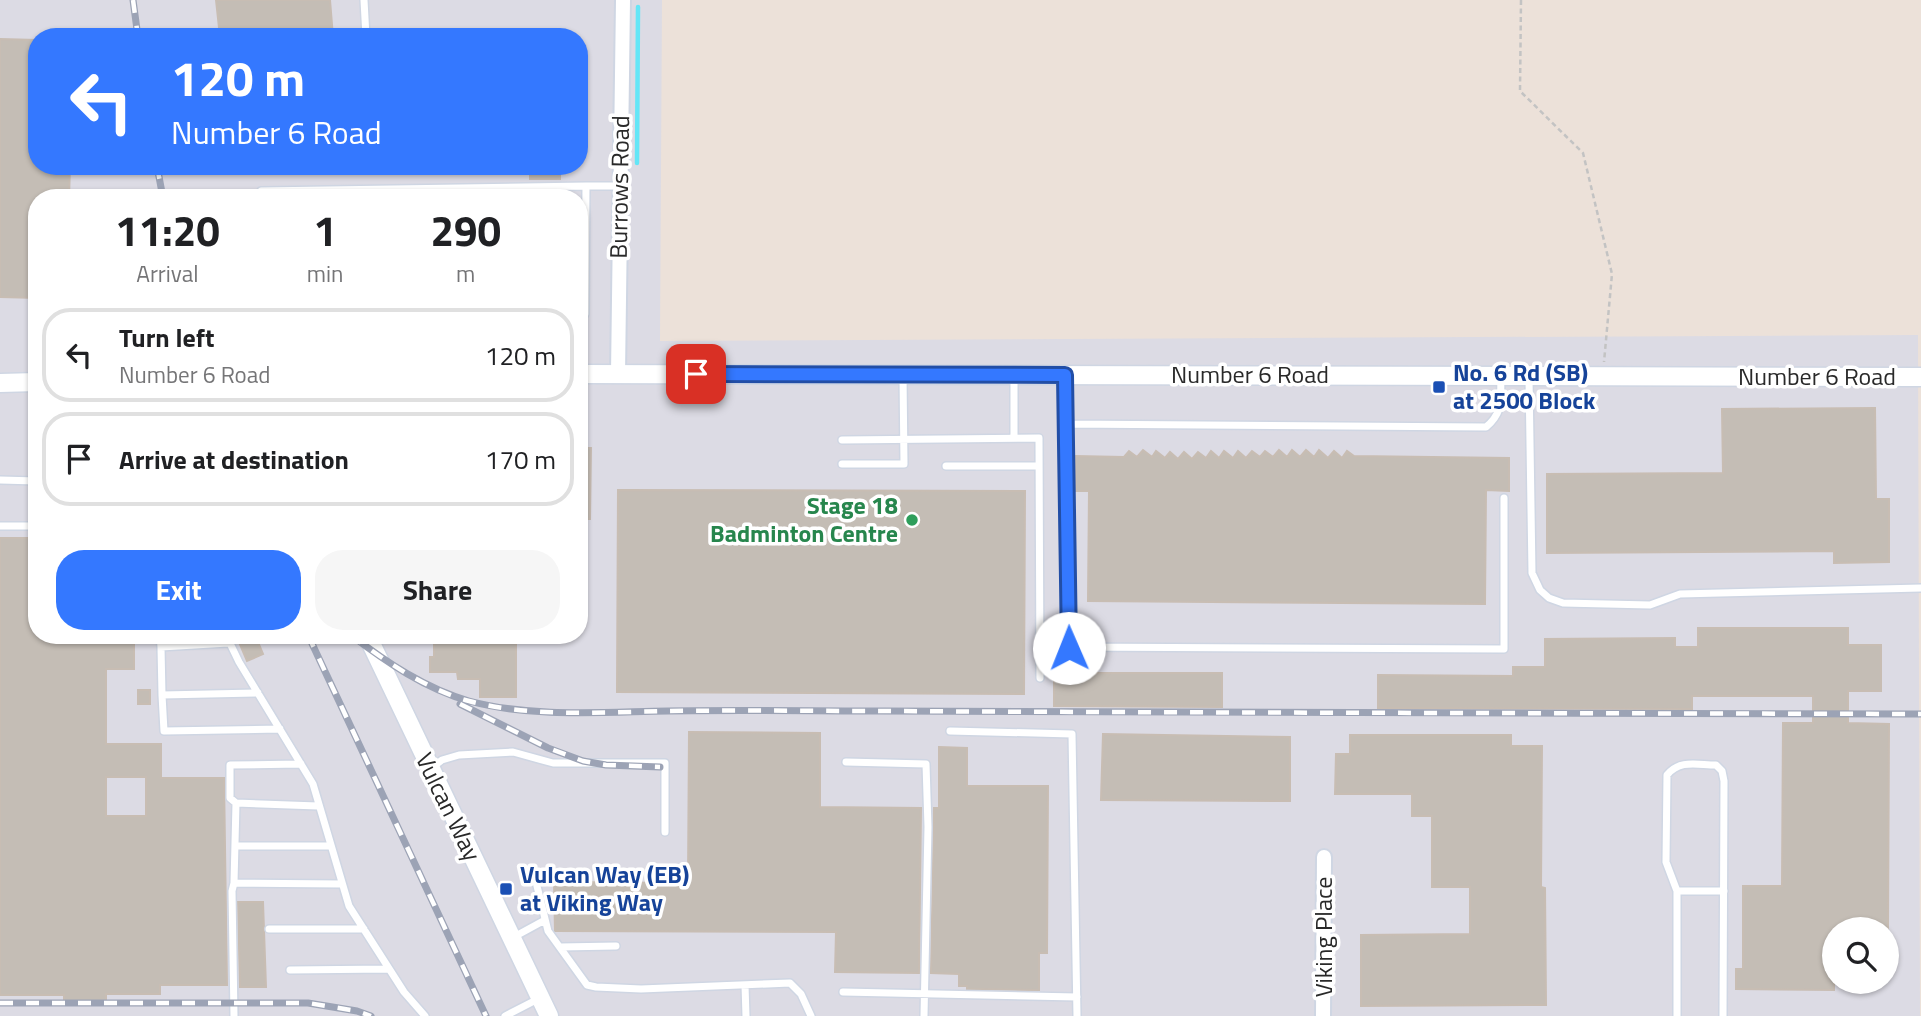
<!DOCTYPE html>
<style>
:root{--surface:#fff;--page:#f6f6f6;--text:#202124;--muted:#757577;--line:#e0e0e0;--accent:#3478ff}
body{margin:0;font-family:"Titillium Web",sans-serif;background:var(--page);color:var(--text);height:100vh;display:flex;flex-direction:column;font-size:26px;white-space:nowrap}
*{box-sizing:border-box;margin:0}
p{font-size:23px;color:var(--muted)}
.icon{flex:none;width:38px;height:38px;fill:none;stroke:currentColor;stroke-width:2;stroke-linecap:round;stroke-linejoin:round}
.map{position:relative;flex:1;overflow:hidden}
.details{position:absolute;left:28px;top:189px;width:560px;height:455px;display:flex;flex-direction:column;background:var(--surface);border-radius:28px;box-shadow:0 2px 5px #0004}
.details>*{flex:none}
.top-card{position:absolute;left:28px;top:28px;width:560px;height:147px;border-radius:28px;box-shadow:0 2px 5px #0004;background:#3478ff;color:#fff;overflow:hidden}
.fabs{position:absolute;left:1822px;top:917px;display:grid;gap:14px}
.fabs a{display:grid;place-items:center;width:77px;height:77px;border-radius:50%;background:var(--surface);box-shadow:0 2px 5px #0004;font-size:35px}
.pin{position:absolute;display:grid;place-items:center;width:60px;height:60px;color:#fff;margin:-30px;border-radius:14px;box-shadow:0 4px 10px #0006}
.me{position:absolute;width:77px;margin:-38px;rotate:359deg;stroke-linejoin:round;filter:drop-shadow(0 0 5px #0008)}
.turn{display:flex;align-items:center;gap:24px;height:147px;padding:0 28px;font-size:32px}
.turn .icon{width:91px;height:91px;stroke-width:2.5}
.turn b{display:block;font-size:49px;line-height:60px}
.eta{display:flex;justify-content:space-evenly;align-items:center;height:119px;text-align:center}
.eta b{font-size:42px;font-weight:700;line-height:49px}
.button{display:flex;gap:14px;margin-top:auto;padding:14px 28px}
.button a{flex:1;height:80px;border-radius:28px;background:var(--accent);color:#fff;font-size:28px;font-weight:700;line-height:80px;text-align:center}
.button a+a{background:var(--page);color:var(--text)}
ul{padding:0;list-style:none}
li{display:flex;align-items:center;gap:21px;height:94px;margin:0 14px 10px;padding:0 14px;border:4px solid var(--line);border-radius:28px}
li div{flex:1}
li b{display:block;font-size:26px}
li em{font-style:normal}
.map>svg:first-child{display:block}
</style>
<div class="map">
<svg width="1921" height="1016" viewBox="0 0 1921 1016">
<rect width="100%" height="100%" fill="#ece1d9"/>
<path fill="#dcdbe4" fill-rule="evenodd" d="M0,0H662L660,341L1918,335L1920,1016H0ZM37,37H579V166H37ZM37,198H579V635H37ZM1834,929H1886V982H1834Z"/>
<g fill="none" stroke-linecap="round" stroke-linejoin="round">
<path stroke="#64e6f7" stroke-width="4.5" d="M637,163L638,7"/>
</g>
<path fill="#c4bdb5" stroke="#c8bdb3" stroke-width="2" fill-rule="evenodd" d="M216,0H330L333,37H220Z
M0,39L37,40V166H70L69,198H37V298L0,297Z
M530,166H560V179H530Z
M1875,408L1876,499H1889V562L1834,563V551L1547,553V474L1723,473L1722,409Z
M579,448H591L590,519H579Z
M1143,450L1152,457L1156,451L1165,458L1170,452L1178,459L1184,452L1192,459L1198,452L1206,458L1211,451L1219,458L1224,451L1233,458L1238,451L1246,458L1252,451L1260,457L1265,451L1273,457L1279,450L1287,457L1292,450L1300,457L1306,450L1314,457L1319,450L1328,458L1334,451L1342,458L1347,451L1354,456L1509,458V491L1486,490L1485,604L1088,601L1089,491H1076V456L1124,457L1129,451L1137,457Z
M618,490L1025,491L1024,694L617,692Z
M0,538H37V635H134V669H106V744H161V778H224L227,985H160V994H106V1005H64V995H0ZM106,777H146V816H106Z
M1698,628H1848V645H1881V691H1848V723L1889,724L1888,929H1834V990L1736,989V969H1743V886H1782L1783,723H1813V696H1692V709L1378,708V675L1513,676V667H1545V639L1675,638V647H1698Z
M236,635H255L263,654L247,661Z
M434,635H516V697H480V679H458L457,672H430V657H434Z
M1054,673H1222V707L1054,706Z
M138,690H150V704H138Z
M689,732L820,733V807L921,808L919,973L835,972L836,932L555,931L554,882L688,883Z
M1103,734L1290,737V801L1101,800Z
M1350,735H1511V746H1542L1541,887L1545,888L1546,1005L1361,1006V935L1470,934V887H1432V816H1412V794H1335L1336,754H1350Z
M939,747L967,748V786H1048L1047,953H1039V990L967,989V986H959V974L931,973L934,808H939Z
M238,902H263L266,987H240Z"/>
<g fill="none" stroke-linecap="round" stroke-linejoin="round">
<g stroke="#cfd6e3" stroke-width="10">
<path id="service" d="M364,0L366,37
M258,198L261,191L586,186
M579,321L585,314L586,186H621
M1014,375V438
M1065,377V424L1486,427C1504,412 1500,399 1501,377
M1529,378L1532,573L1540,590L1549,598L1563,603L1650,605L1680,594L1921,588
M1065,424L1069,647L1504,649V498
M842,440L1039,438L1040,678
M842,464H904L903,375
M946,466H1039
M0,480L37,481
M0,526H37
M160,635L161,647
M226,635L239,662L313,784L349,906L404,992L425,1016
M258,693L162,695L164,731L280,729
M162,695L161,647L228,643
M950,731L1072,734L1077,1016
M846,762L926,764L928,827L924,1016
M430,769L442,760L459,755L513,752L553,763H665V832
M236,803L230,798V765L301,764
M236,846H331
M536,882L548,931L587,985L596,987L641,989L790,983L801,994L811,1016
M234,883L236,803L318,806
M1677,891H1724
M269,929H364
M512,938L545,920
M560,947L616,946
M290,970L388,969
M745,985L746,1016
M843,992L1077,997
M234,1016L232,891L234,883L342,884
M505,1016L540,998
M1677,1016V891L1666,862L1667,775C1680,759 1697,765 1716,765L1722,771L1724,781L1723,1016"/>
</g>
<g stroke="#cfd6e3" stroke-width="18">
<path id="minor" d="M618,374L623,0
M1323,1016L1324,857"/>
</g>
<g stroke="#cfd6e3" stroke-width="21">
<path id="tertiary" d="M579,374L1921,377
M0,383L37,382
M367,635L549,1016"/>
</g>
<path stroke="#c3c3c3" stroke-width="2.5" stroke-dasharray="5 3.5" stroke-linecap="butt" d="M1521,0L1520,91L1583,153L1612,274L1604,362"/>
<use href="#service" stroke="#fff" stroke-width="7"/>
<use href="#minor" stroke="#fff" stroke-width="14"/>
<use href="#tertiary" stroke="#fff" stroke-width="18"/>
<g stroke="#9ca3b5" stroke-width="7">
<path id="rail" d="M133,0L138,37
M157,166L163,198
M308,635L486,1016
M351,635C386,662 426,689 469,701C533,718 603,712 668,711C740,710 812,711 883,711C1229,713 1575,713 1921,714
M460,704L548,748L583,761L606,765L660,767
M0,1003H308L357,1011L371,1016"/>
</g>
<use href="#rail" stroke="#fff" stroke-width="4.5" stroke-dasharray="13" stroke-linecap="butt"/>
</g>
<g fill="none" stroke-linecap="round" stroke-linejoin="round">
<g stroke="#224ea6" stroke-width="18">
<path id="route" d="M696,374L1065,375L1069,648"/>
</g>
<use href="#route" stroke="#3478ff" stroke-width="12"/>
</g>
<g fill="#1a4fb4" stroke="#fff" stroke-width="2.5">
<rect x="1432" y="380" width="14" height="14" rx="3.5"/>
<rect x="499" y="882" width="14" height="14" rx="3.5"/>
</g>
<circle fill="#2e9e5b" stroke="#fff" stroke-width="2.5" cx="912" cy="520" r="7"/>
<g text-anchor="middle" stroke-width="7" stroke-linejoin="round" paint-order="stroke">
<g font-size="24" fill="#292929" stroke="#fff">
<text transform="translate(620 187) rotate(-89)" y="8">Burrows Road</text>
<text x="1250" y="383">Number 6 Road</text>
<text x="1817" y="385">Number 6 Road</text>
<text transform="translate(448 807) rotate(64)" y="8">Vulcan Way</text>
<text transform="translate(1324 937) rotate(-90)" y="8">Viking Place</text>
</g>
<g font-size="24" font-weight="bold" fill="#164399" stroke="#fff" text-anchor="start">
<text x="1453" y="381">No. 6 Rd (SB)<tspan x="1453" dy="28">at 2500 Block</tspan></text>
<text x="520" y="883">Vulcan Way (EB)<tspan x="520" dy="28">at Viking Way</tspan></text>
</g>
<g font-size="24" font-weight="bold" fill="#27864d" stroke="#fff" text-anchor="end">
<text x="898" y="514">Stage 18<tspan x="898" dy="28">Badminton Centre</tspan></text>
</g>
</g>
</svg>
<div class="fabs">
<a><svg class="icon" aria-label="search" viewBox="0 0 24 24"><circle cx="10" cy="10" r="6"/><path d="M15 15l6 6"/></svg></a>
</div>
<div class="pin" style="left:696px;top:374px;background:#d93025"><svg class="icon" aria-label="arrive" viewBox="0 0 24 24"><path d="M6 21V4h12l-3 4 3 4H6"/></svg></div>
<svg class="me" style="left:1069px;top:648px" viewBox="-20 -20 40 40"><circle r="19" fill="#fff"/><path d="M0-13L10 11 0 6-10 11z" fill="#3478ff"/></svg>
<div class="top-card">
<div class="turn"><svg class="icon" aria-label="left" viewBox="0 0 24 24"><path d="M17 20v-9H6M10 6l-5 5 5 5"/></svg><div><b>120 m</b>Number 6 Road</div></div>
</div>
<section class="details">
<div class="eta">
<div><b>11:20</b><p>Arrival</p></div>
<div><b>1</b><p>min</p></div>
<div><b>290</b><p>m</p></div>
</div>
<ul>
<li><svg class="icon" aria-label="left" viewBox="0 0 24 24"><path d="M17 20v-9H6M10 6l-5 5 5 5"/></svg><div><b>Turn left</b><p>Number 6 Road</p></div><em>120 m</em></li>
<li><svg class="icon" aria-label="arrive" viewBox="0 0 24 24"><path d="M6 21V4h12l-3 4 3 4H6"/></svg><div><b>Arrive at destination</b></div><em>170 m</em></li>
</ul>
<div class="button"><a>Exit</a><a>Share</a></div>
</section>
</div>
